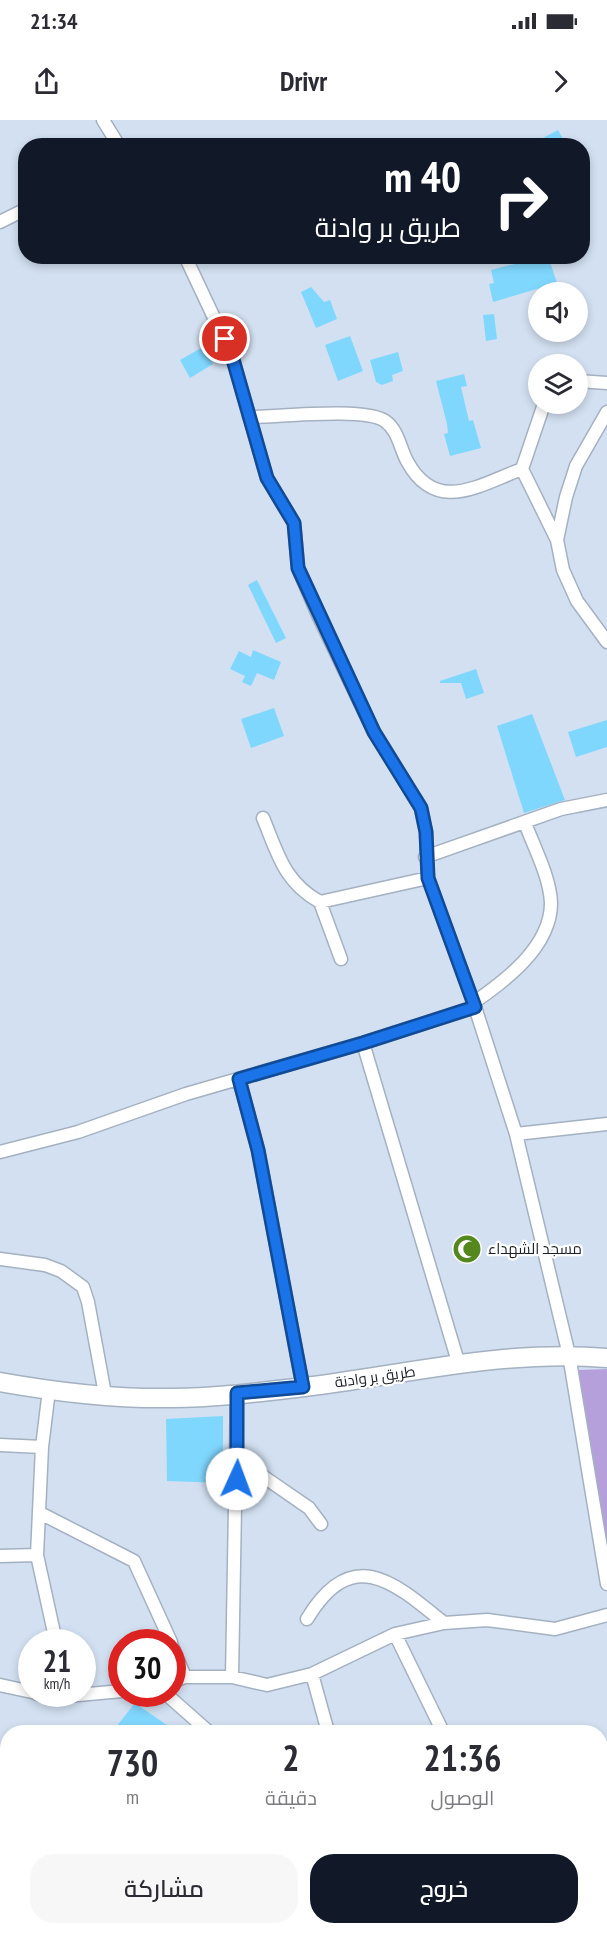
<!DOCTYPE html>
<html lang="ar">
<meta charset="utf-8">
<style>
:root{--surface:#fff;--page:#f7f7f7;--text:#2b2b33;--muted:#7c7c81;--accent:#111827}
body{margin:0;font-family:"PT Sans Narrow",Cairo,sans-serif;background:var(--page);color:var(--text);direction:rtl;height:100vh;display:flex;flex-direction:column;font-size:22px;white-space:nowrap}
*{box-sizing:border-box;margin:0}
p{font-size:20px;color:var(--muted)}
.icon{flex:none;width:33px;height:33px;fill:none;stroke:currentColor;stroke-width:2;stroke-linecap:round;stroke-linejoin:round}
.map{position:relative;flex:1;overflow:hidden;direction:ltr}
.details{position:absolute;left:0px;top:1605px;width:608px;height:210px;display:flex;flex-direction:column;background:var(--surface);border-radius:24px 24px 0 0;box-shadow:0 3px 9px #0003;direction:rtl}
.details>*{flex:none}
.banner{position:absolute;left:18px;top:18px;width:572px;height:126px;border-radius:24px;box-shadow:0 3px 9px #0003;direction:rtl;background:#111827;color:#fff;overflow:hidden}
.buttons{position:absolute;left:528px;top:162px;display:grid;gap:12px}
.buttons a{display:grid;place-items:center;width:60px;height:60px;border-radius:50%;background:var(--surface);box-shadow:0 3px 9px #0003;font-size:30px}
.speed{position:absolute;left:18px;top:1509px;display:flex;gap:12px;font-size:30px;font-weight:700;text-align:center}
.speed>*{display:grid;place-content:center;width:78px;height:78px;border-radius:50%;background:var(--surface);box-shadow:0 3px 9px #0003;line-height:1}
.speed small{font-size:15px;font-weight:400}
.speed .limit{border:9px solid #d22;background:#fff;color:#111}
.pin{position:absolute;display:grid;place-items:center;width:51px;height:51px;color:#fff;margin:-26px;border:3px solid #fff;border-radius:50%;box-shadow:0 2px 6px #0007}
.me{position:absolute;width:66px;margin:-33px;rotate:2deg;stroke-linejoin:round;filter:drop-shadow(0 0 4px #0008)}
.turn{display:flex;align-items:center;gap:21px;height:126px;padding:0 30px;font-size:27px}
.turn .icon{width:78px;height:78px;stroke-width:2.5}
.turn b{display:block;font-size:42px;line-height:51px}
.eta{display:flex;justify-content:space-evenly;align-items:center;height:102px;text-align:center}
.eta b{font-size:36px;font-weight:600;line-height:42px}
.primary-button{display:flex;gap:12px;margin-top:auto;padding:12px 30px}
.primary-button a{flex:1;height:69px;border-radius:24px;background:var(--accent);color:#fff;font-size:24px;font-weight:600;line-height:69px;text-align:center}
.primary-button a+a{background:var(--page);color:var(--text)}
.status{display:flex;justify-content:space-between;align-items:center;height:42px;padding:0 30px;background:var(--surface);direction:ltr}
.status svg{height:16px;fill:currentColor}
header{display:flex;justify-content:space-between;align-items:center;height:78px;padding:0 30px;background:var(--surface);font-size:27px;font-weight:600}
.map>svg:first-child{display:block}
</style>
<div class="status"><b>21:34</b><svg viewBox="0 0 49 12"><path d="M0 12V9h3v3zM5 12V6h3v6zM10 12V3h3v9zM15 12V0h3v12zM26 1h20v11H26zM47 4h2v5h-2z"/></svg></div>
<header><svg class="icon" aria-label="forward" viewBox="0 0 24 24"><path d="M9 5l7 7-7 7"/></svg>Drivr<svg class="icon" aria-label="share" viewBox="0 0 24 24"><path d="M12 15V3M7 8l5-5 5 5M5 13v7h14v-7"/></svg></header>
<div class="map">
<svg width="607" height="1815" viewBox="0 0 607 1815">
<rect width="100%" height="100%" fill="#d2e0f1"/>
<path fill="#b6a0dc" d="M607,1249V1426L578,1250Z"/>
<path fill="#80d7fe" d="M558,10L567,26H528Z
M525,136H548L557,163L493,182L489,164L494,163L491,150L526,141Z
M311,167L324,182L330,180L337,199L316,208L301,172Z
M494,194L497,219L486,221L483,195Z
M350,216L363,251L338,261L325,225Z
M203,227L213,244L190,258L180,240Z
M398,232L403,251L392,255L393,261L382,265L376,262L370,240Z
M464,254L467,266L461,267L469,301L473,300L481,328L450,336L444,314L448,313L447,304L436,261Z
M257,460L286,518L276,523L248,465Z
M253,530L281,542L274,560L257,553L251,566L242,562L245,556L230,549L239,531L251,537Z
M476,549L484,573L466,579L461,563H440V561Z
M274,588L284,616L251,628L241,599Z
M532,594L565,680L524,693L497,606Z
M607,600V627L576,637L568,612Z
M223,1296V1363L167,1361L166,1299Z
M135,1583L177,1612H112Z"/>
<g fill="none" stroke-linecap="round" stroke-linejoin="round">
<g stroke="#a4b1c1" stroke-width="15">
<path id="street" d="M103,0L119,26
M0,102L26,89
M185,136L232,236L267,358L294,403L298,448L318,495L374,612L421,688L426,712L428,758L475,887L516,1014L569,1235L607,1464
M578,261L607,263
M607,292L576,346L566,377L557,420L563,450L577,481L607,522
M249,297C277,297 365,287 385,301C398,310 400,328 407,341C436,395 479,365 522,349L557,420
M522,349L544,284
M263,698C278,734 284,762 320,782L428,758
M425,737L561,689L607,680
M320,782L341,839
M473,883C505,861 551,827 551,783C550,757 534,727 525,703
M363,923L459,1245
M239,959L258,1030L303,1267
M516,1014L607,1004
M0,1032L78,1012L186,974L363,923L475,887
M0,1139L45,1145L61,1151L83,1167L88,1182L105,1274
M49,1270L42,1327L37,1435L56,1522
M0,1325L42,1327
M238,1339L309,1388L321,1404
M40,1393L134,1441L171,1522
M0,1436L37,1435
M307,1499C352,1424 394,1462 444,1503
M395,1514L443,1612
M172,1526L185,1557
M312,1554L328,1612
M232,1557L237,1273
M172,1562L185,1557H232L267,1565L312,1554L395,1514L444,1503L487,1500L555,1509L607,1495
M0,1565L32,1572
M37,1574L67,1576L122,1571
M166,1574L209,1612
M600,1675L607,1674
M0,1784L8,1797
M384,1808L387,1815
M6,1815L13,1808
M443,1815L449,1808"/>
</g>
<g stroke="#a4b1c1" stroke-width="21">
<path id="secondary" d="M0,1262C56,1272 115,1279 172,1278C216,1278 261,1272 304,1267C403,1255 506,1229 607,1238"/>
</g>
<use href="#street" stroke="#fff" stroke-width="12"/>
<use href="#secondary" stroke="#fff" stroke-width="18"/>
</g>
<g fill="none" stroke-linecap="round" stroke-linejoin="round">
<g stroke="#114b97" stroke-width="15">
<path id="route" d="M225,219L232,236L267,358L294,403L298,448L374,612L421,688L426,712L428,758L475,887L363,923L239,959L258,1030L303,1267L237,1273V1359"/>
</g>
<use href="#route" stroke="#1a73e8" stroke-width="10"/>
</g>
<defs>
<g id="mosque-disc" transform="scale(1.5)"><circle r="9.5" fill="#54881f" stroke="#fff"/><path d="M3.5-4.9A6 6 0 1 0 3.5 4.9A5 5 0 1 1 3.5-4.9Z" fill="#fff"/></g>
</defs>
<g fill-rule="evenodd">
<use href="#mosque-disc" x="467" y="1129"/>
</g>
<g text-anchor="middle" stroke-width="4.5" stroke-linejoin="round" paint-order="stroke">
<g font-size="15" fill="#1b2026" stroke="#fff" text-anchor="start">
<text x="488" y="1134">مسجد الشهداء</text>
</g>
<g font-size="15" fill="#1b2026" stroke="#fff">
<text transform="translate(375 1257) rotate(-8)" y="5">طريق بر وادنة</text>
</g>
</g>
</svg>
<div class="buttons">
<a><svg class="icon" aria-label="sound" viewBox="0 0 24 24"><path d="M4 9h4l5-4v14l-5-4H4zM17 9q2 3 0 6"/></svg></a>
<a><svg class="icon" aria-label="layers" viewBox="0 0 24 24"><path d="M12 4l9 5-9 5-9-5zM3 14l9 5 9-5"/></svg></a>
</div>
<div class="speed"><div>21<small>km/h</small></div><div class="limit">30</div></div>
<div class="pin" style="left:225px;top:219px;background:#d93025"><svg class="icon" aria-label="arrive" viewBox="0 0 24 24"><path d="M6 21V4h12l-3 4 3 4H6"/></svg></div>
<svg class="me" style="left:237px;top:1359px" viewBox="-20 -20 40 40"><circle r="19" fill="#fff"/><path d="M0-13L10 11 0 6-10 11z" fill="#1a73e8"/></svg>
<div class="banner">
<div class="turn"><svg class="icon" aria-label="right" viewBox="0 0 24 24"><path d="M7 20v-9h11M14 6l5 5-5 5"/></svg><div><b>40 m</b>طريق بر وادنة</div></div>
</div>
<section class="details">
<div class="eta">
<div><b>21:36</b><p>الوصول</p></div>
<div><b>2</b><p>دقيقة</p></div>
<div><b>730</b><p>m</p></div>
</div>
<div class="primary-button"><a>خروج</a><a>مشاركة</a></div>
</section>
</div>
